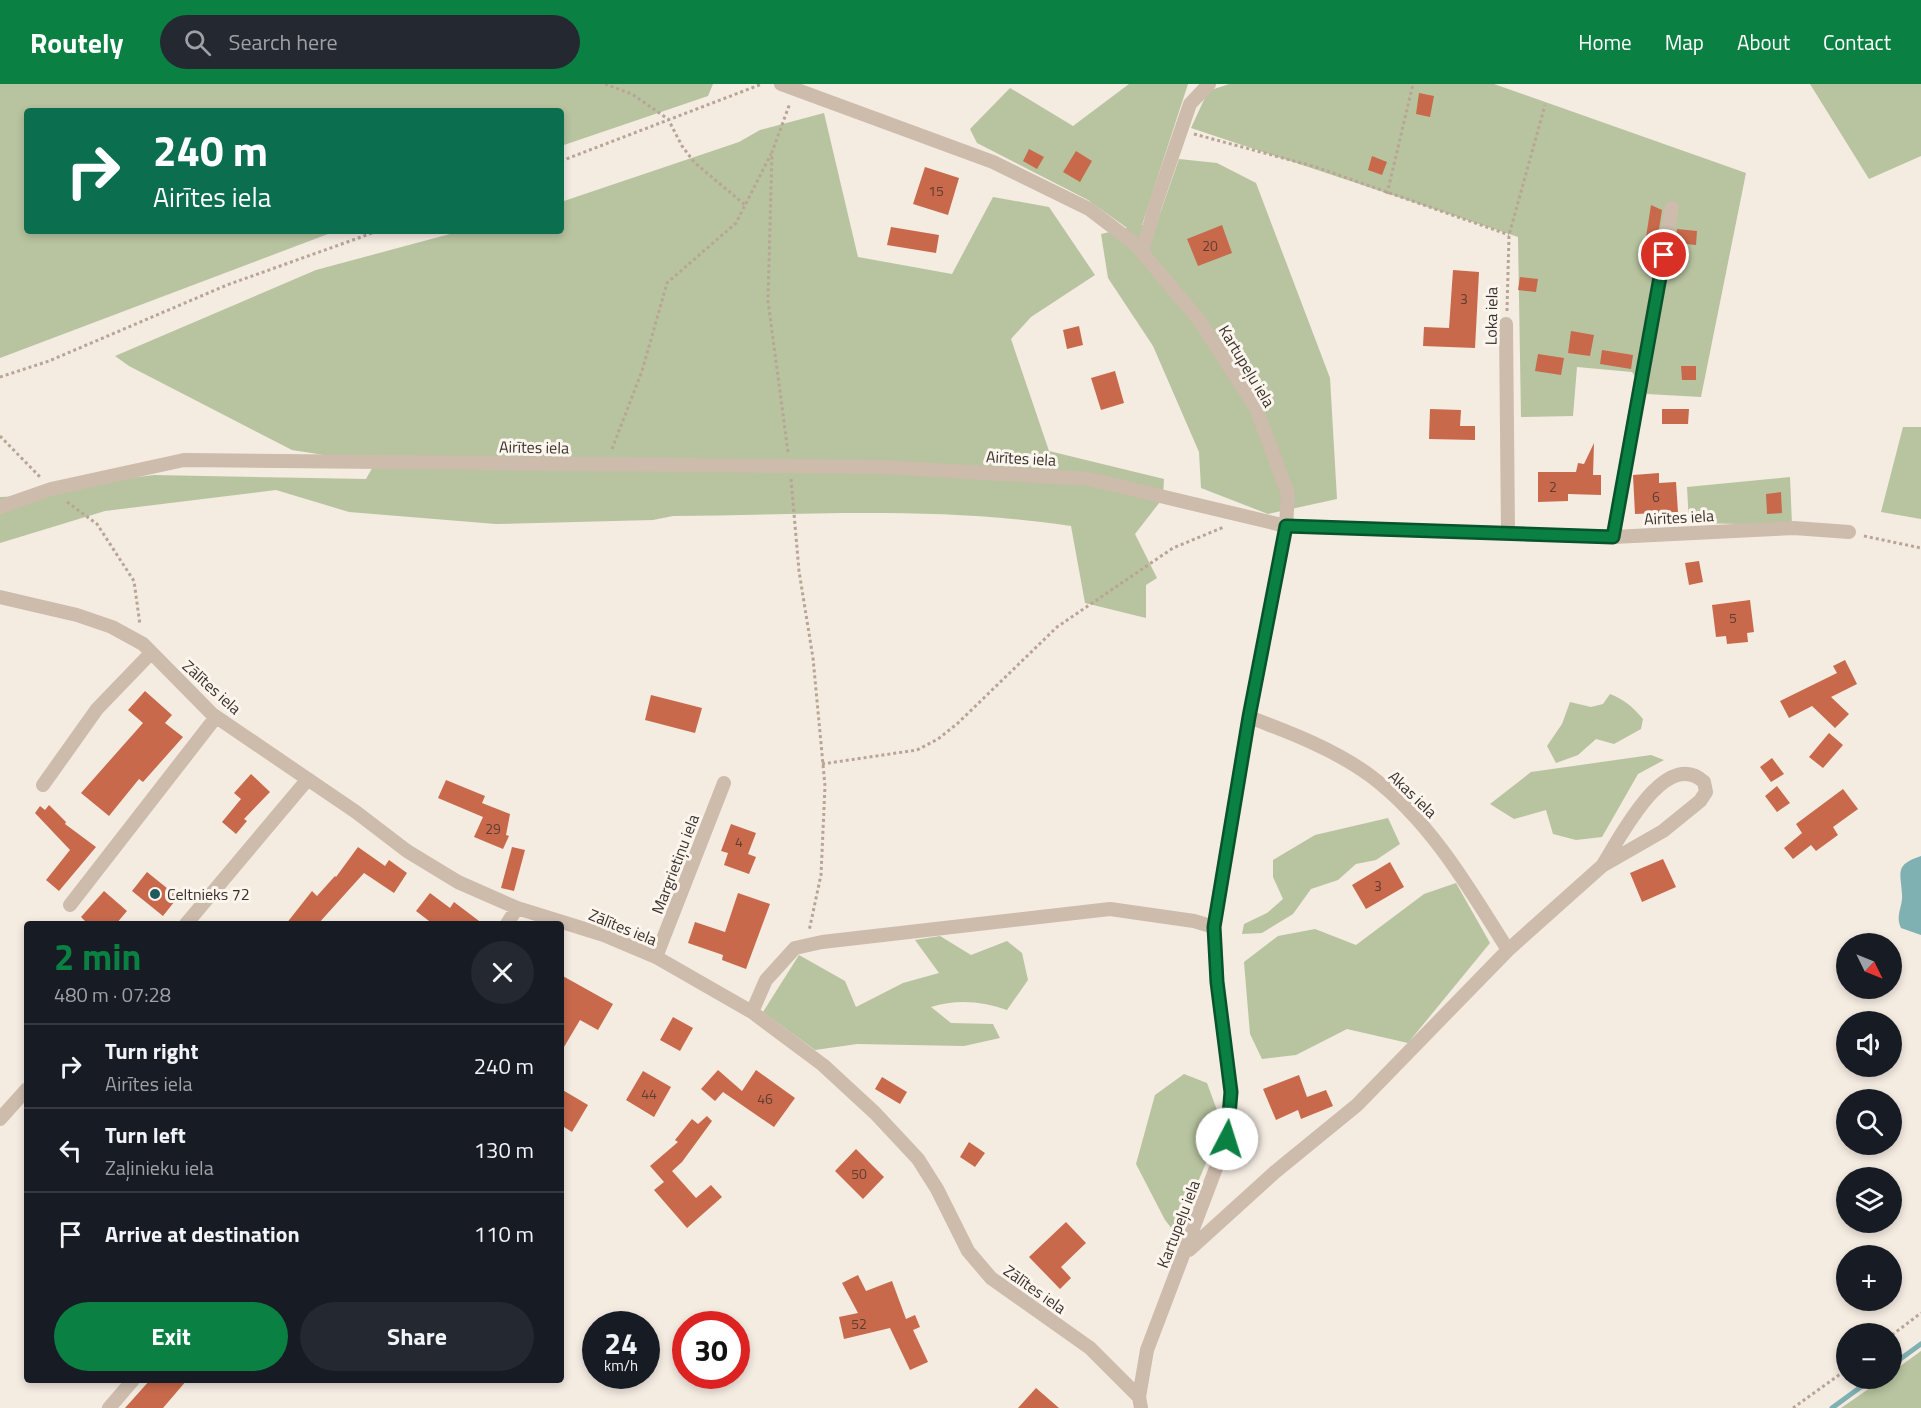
<!DOCTYPE html>
<meta charset="utf-8">
<style>
:root{--surface:#171b24;--page:#242831;--text:#f1f3f6;--muted:#9ea1a6;--line:#363941;--accent:#0b8043}
body{margin:0;font-family:"Titillium Web",sans-serif;background:var(--page);color:var(--text);height:100vh;display:flex;flex-direction:column;font-size:22px;white-space:nowrap}
*{box-sizing:border-box;margin:0}
p{font-size:20px;color:var(--muted)}
.icon{flex:none;width:33px;height:33px;fill:none;stroke:currentColor;stroke-width:2;stroke-linecap:round;stroke-linejoin:round}
.map{position:relative;flex:1;overflow:hidden}
.panel{position:absolute;left:24px;top:837px;width:540px;height:462px;display:flex;flex-direction:column;background:var(--surface);border-radius:6px;box-shadow:0 3px 9px #0003}
.panel>*{flex:none}
.guide{position:absolute;left:24px;top:24px;width:540px;height:126px;border-radius:6px;box-shadow:0 3px 9px #0003;background:#0b6e4f;color:#fff;overflow:hidden}
.needle{width:39px;rotate:133deg}
.fabs{position:absolute;left:1836px;top:849px;display:grid;gap:12px}
.fabs a{display:grid;place-items:center;width:66px;height:66px;border-radius:50%;background:var(--surface);box-shadow:0 3px 9px #0003;font-size:30px}
.speed{position:absolute;left:582px;top:1227px;display:flex;gap:12px;font-size:30px;font-weight:700;text-align:center}
.speed>*{display:grid;place-content:center;width:78px;height:78px;border-radius:50%;background:var(--surface);box-shadow:0 3px 9px #0003;line-height:1}
.speed small{font-size:15px;font-weight:400}
.speed .limit{border:9px solid #d22;background:#fff;color:#111}
.pin{position:absolute;display:grid;place-items:center;width:51px;height:51px;color:#fff;margin:-26px;border:3px solid #fff;border-radius:50%;box-shadow:0 2px 6px #0007}
.me{position:absolute;width:66px;margin:-33px;rotate:5deg;stroke-linejoin:round;filter:drop-shadow(0 0 4px #0008)}
.turn{display:flex;align-items:center;gap:21px;height:126px;padding:0 30px;font-size:27px}
.turn .icon{width:78px;height:78px;stroke-width:2.5}
.turn b{display:block;font-size:42px;line-height:51px}
.round{display:grid;place-items:center;flex:none;width:63px;height:63px;border-radius:32px;background:var(--page)}
.head{display:flex;align-items:center;justify-content:space-between;height:102px;padding:0 30px}
h1{font-size:36px;font-weight:700;line-height:45px;color:var(--accent)}
.primary-button{display:flex;gap:12px;margin-top:auto;padding:12px 30px}
.primary-button a{flex:1;height:69px;border-radius:36px;background:var(--accent);color:#fff;font-size:24px;font-weight:700;line-height:69px;text-align:center}
.primary-button a+a{background:var(--page);color:var(--text)}
ul{padding:0;list-style:none}
li{display:flex;align-items:center;gap:18px;height:84px;padding:0 30px;border-top:2px solid var(--line)}
li div{flex:1}
li b{display:block;font-size:22px}
li em{font-style:normal}
header{display:flex;align-items:center;gap:36px;box-sizing:border-box;height:84px;padding:0 30px;background:var(--accent);color:#fff}
header strong{font-size:28px}
nav{display:flex;gap:33px;margin-inline-start:auto;font-size:21px}
.search{width:420px;height:54px;background:var(--page);display:flex;align-items:center;gap:15px;box-sizing:border-box;padding:0 21px;border-radius:33px;color:var(--muted);font-size:22px}
.map>svg:first-child{display:block}
</style>
<header>
<strong>Routely</strong>
<div class="search"><svg class="icon" aria-label="search" viewBox="0 0 24 24"><circle cx="10" cy="10" r="6"/><path d="M15 15l6 6"/></svg>Search here</div>
<nav><a>Home</a><a>Map</a><a>About</a><a>Contact</a></nav>
</header>
<div class="map">
<svg width="1921" height="1324" viewBox="0 0 1921 1324">
<rect width="100%" height="100%" fill="#f4ebe1"/>
<path fill="#b8c4a0" d="M0,0H713L708,12L561,62V27H27V147H336L0,274Z
M1129,0H1188L1142,141L1157,138L1179,75L1217,79L1256,99L1330,294L1337,415L1268,430L1201,404L1199,368L1153,262L1108,194L1101,150L1127,144L1088,116L977,59L970,45L1010,4L1073,42Z
M1229,0H1494L1746,89L1701,313L1647,310L1632,288L1577,283L1573,332L1521,333L1518,153L1191,44L1208,7Z
M1810,0H1921V72L1869,95Z
M824,29L858,173L952,190L993,113L1049,123L1095,191L1031,233L1011,255L1049,367L1164,395L1163,414L1135,450L1157,494L1146,501V534L1085,519L1071,442C940,422 805,431 673,432L653,436L496,440L349,428L276,406L105,427L0,459V413L52,411L90,399L154,391L366,395L375,379L292,366L129,282L115,272L316,186L461,147H561V118L739,58L760,46Z
M1903,343H1921V435L1881,428Z
M1790,393L1792,441L1689,439L1687,403Z
M1610,610C1625,616 1633,623 1643,635L1641,645L1614,660L1596,655L1578,671L1556,679L1547,662L1562,640L1570,618L1591,623L1603,620Z
M1651,671L1664,676L1638,690L1602,753L1576,756L1553,750L1546,726L1514,735L1490,720L1531,688Z
M1388,734L1400,760L1376,776L1356,780L1338,796L1311,805L1293,830L1262,849L1242,850L1244,840L1267,829L1283,815L1273,793V776L1315,751Z
M1456,799L1490,859L1408,959L1347,945L1296,971L1262,975L1250,950L1244,878L1278,852L1315,845L1356,861L1424,810Z
M940,852L971,871L1007,857L1022,869L1028,896L1007,926C981,917 957,915 931,923L951,939L993,940L1000,954L964,962L857,960L815,966L763,928L799,871L845,897L856,923L903,899L939,889L915,856Z
M1184,990L1207,999L1218,1029L1206,1079L1176,1150L1165,1136L1136,1080L1155,1011Z
M1921,1267V1324H1841L1883,1295L1892,1294V1288Z"/>
<path fill="#7fb0b2" d="M1921,772V851L1901,844C1895,831 1903,823 1902,810C1901,788 1894,781 1921,772Z"/>
<g fill="none" stroke-linecap="round" stroke-linejoin="round">
<path stroke="#7fb0b2" stroke-width="5" d="M1892,1281L1921,1260
M1832,1324L1873,1294"/>
</g>
<path fill="#c8694b" d="M1419,9L1434,12L1430,33L1416,30Z
M1029,65L1044,73L1037,85L1023,77Z
M1076,67L1092,77L1080,98L1063,88Z
M1372,72L1387,78L1382,91L1368,86Z
M925,83L959,94L948,131L913,120Z
M1651,121L1662,126L1657,158H1653L1649,167L1644,166Z
M1222,141L1232,169L1198,182L1187,155Z
M891,143L939,151L936,169L887,161Z
M1677,145L1697,147L1696,161L1675,159Z
M1453,186L1479,188L1475,264L1423,262L1424,243L1449,244Z
M1520,193L1538,195L1536,208L1518,206Z
M1079,242L1083,261L1067,265L1063,246Z
M1571,247L1594,251L1590,272L1568,269Z
M1602,266L1633,271L1631,285L1600,280Z
M1538,270L1564,274L1561,291L1535,287Z
M1681,282H1696V296H1682Z
M1115,287L1124,319L1101,326L1091,294Z
M1430,325L1461,326L1460,342H1475V356L1429,355Z
M1662,325H1689L1688,340H1662Z
M1594,359L1593,391H1601V411L1568,410V417L1538,418V388H1576L1578,379L1584,380Z
M1659,389V399L1676,398L1678,428L1635,430L1633,391Z
M1781,408L1782,429L1767,430L1766,410Z
M1699,477L1703,498L1689,501L1685,479Z
M1750,516L1754,548L1747,549L1748,558L1727,560L1726,552L1716,553L1712,521Z
M1845,576L1857,600L1831,613L1849,630L1835,644L1812,622L1789,634L1780,617L1837,589L1833,582Z
M145,607L172,631L165,639L183,653L143,698L139,695L109,732L81,709L143,639L128,626Z
M651,611L702,624L695,649L645,636Z
M1829,649L1843,661L1823,684L1809,673Z
M1772,674L1784,690L1771,698L1760,683Z
M251,690L270,708L244,735L247,737L236,750L222,738L241,715L234,709Z
M446,696L485,712L482,719L510,730L506,751L509,752L503,765L474,753L483,733L438,714Z
M1777,702L1790,719L1777,728L1765,712Z
M1843,705L1858,725L1833,743L1838,751L1816,767L1811,761L1793,775L1784,764L1802,749L1796,740Z
M49,721L66,738L65,740L96,763L59,807L46,796L70,766L35,729L40,722L45,726Z
M731,740L756,749L748,770L756,773L749,790L724,781L728,769L721,767Z
M358,763L385,782L389,776L407,789L394,809L364,789L318,840H286L312,807L317,812L335,792L336,793Z
M512,763L525,766L514,807L501,804Z
M1663,775L1676,803L1642,818L1630,789Z
M1390,778L1404,803L1366,825L1352,801Z
M147,788L178,813L163,832L132,807Z
M104,807L127,827L116,840H88L81,833Z
M430,809L450,824L454,818L483,840H433L416,827Z
M738,809L770,820L746,885L722,876L723,871L688,859L695,838L725,848Z
M561,891L613,920L598,946L580,936L561,968Z
M673,933L693,944L680,967L660,956Z
M718,986L742,1007L756,986L795,1014L774,1043L723,1008L715,1017L701,1005Z
M643,987L671,1003L654,1033L626,1016Z
M1299,991L1307,1013L1326,1006L1333,1022L1301,1035L1298,1026L1276,1036L1263,1005Z
M882,993L907,1008L900,1020L875,1005Z
M561,1005L588,1021L572,1048L561,1041Z
M707,1032L712,1037L682,1078L672,1087L696,1114L711,1101L722,1113L687,1144L654,1106L664,1098L650,1082L678,1058L675,1056L692,1035L698,1040Z
M969,1058L985,1069L975,1083L960,1073Z
M856,1065L884,1093L863,1115L835,1087Z
M1066,1138L1086,1159L1061,1183L1071,1194L1060,1205L1029,1173Z
M858,1191L866,1207L892,1197L906,1235L915,1231L920,1243L913,1246L928,1278L910,1286L890,1244L844,1255L839,1233L858,1229L842,1199Z
M150,1296H187L163,1324H125Z
M1036,1304L1059,1324H1018Z"/>
<g fill="none" stroke-linecap="round" stroke-linejoin="round">
<path stroke="#b9a596" stroke-width="3" stroke-dasharray="3 3" stroke-linecap="butt" d="M605,0L632,10L668,35L682,62L694,78L745,121
M1194,50L1316,83L1509,151
M561,77L762,0
M1387,110L1413,0
M1507,227L1509,151L1545,21
M0,293L49,277L227,201L378,147
M0,352L40,393
M612,365L642,287L667,199L736,139L771,70
M788,368L768,217L772,68L790,19
M791,395L799,487L813,574L825,702L821,791L809,847
M67,418L97,440L134,497L140,541
M1864,452L1921,464
M822,680L917,666L938,655L958,639L1057,543L1173,464L1224,443
M1892,1251L1921,1229
M1793,1324L1846,1286"/>
<path stroke="#cdbbac" stroke-width="14" d="M781,0L993,78L1089,125L1135,160L1199,236L1256,324L1288,410L1286,442L1249,633L1214,843L1217,898L1231,1008L1227,1055L1147,1266L1139,1313L1141,1324
M1142,169L1155,122L1190,20L1209,0
M1506,240L1508,449
M0,423L51,405L184,376L883,383L1089,395L1286,442L1613,453L1794,444L1849,448
M1613,453L1672,124
M0,513L77,531L112,543L143,560L212,630L356,728L407,767L458,798L517,824L604,851L656,873L752,928L823,981L875,1029L918,1075L937,1105L968,1167L991,1194L1090,1264L1139,1313
M1249,633C1291,649 1336,666 1372,693C1431,738 1469,804 1508,866
M43,701L97,625L151,569
M70,821L216,633
M186,840L308,695
M507,840L517,824
M656,873L724,699
M752,928L766,896L795,864L822,858L1110,825L1194,837L1214,843
M0,1035L27,1005
M1189,1166L1275,1088L1357,1021L1508,866L1602,782L1663,747L1700,717L1706,708L1704,698C1665,662 1619,756 1602,782
M109,1324L133,1296"/>
</g>
<g fill="none" stroke-linecap="round" stroke-linejoin="round">
<g stroke="#07532c" stroke-width="15">
<path id="route" d="M1227,1055L1231,1008L1217,898L1214,843L1249,633L1286,442L1613,453L1664,171"/>
</g>
<use href="#route" stroke="#0b8043" stroke-width="10"/>
</g>
<circle fill="#1f5a5e" stroke="#fbf5ee" stroke-width="2" cx="155" cy="810" r="6"/>
<g text-anchor="middle" stroke-width="6" stroke-linejoin="round" paint-order="stroke">
<g font-size="14" fill="#5e3e33">
<text x="936" y="112">15</text>
<text x="1210" y="167">20</text>
<text x="1464" y="220">3</text>
<text x="1553" y="408">2</text>
<text x="1656" y="418">6</text>
<text x="1733" y="539">5</text>
<text x="493" y="750">29</text>
<text x="739" y="763">4</text>
<text x="1378" y="807">3</text>
<text x="649" y="1015">44</text>
<text x="765" y="1020">46</text>
<text x="859" y="1095">50</text>
<text x="859" y="1245">52</text>
</g>
<g font-size="16" fill="#3b302b" stroke="#fbf5ee">
<text transform="translate(1491 232) rotate(-89)" y="6">Loka iela</text>
<text transform="translate(1247 282) rotate(59)" y="6">Kartupeļu iela</text>
<text transform="translate(534 363) rotate(1)" y="6">Airītes iela</text>
<text transform="translate(1021 374) rotate(3)" y="6">Airītes iela</text>
<text transform="translate(1679 433) rotate(-3)" y="6">Airītes iela</text>
<text transform="translate(212 603) rotate(42)" y="6">Zālītes iela</text>
<text transform="translate(1413 710) rotate(44)" y="6">Akas iela</text>
<text transform="translate(675 780) rotate(-69)" y="6">Margrietiņu iela</text>
<text transform="translate(623 843) rotate(22)" y="6">Zālītes iela</text>
<text transform="translate(1178 1140) rotate(-69)" y="6">Kartupeļu iela</text>
<text transform="translate(1035 1205) rotate(35)" y="6">Zālītes iela</text>
</g>
<g font-size="16" fill="#3b302b" stroke="#fbf5ee" text-anchor="start">
<text x="167" y="816">Celtnieks 72</text>
</g>
</g>
</svg>
<div class="fabs">
<a><svg class="needle" viewBox="-14 -14 28 28"><path d="M0-13l5 13h-10z" fill="#e53935"/><path d="M0 13l5-13h-10z" fill="#9ea1a6"/></svg></a>
<a><svg class="icon" aria-label="sound" viewBox="0 0 24 24"><path d="M4 9h4l5-4v14l-5-4H4zM17 9q2 3 0 6"/></svg></a>
<a><svg class="icon" aria-label="search" viewBox="0 0 24 24"><circle cx="10" cy="10" r="6"/><path d="M15 15l6 6"/></svg></a>
<a><svg class="icon" aria-label="layers" viewBox="0 0 24 24"><path d="M12 4l9 5-9 5-9-5zM3 14l9 5 9-5"/></svg></a>
<a>+</a>
<a>−</a>
</div>
<div class="speed"><div>24<small>km/h</small></div><div class="limit">30</div></div>
<div class="pin" style="left:1664px;top:171px;background:#d93025"><svg class="icon" aria-label="arrive" viewBox="0 0 24 24"><path d="M6 21V4h12l-3 4 3 4H6"/></svg></div>
<svg class="me" style="left:1227px;top:1055px" viewBox="-20 -20 40 40"><circle r="19" fill="#fff"/><path d="M0-13L10 11 0 6-10 11z" fill="#0b8043"/></svg>
<div class="guide">
<div class="turn"><svg class="icon" aria-label="right" viewBox="0 0 24 24"><path d="M7 20v-9h11M14 6l5 5-5 5"/></svg><div><b>240 m</b>Airītes iela</div></div>
</div>
<section class="panel">
<div class="head"><div><h1>2 min</h1><p>480 m · 07:28</p></div><a class="round"><svg class="icon" aria-label="close" viewBox="0 0 24 24"><path d="M6 6l12 12M18 6L6 18"/></svg></a></div>
<ul>
<li><svg class="icon" aria-label="right" viewBox="0 0 24 24"><path d="M7 20v-9h11M14 6l5 5-5 5"/></svg><div><b>Turn right</b><p>Airītes iela</p></div><em>240 m</em></li>
<li><svg class="icon" aria-label="left" viewBox="0 0 24 24"><path d="M17 20v-9H6M10 6l-5 5 5 5"/></svg><div><b>Turn left</b><p>Zaļinieku iela</p></div><em>130 m</em></li>
<li><svg class="icon" aria-label="arrive" viewBox="0 0 24 24"><path d="M6 21V4h12l-3 4 3 4H6"/></svg><div><b>Arrive at destination</b></div><em>110 m</em></li>
</ul>
<div class="primary-button"><a>Exit</a><a>Share</a></div>
</section>
</div>
